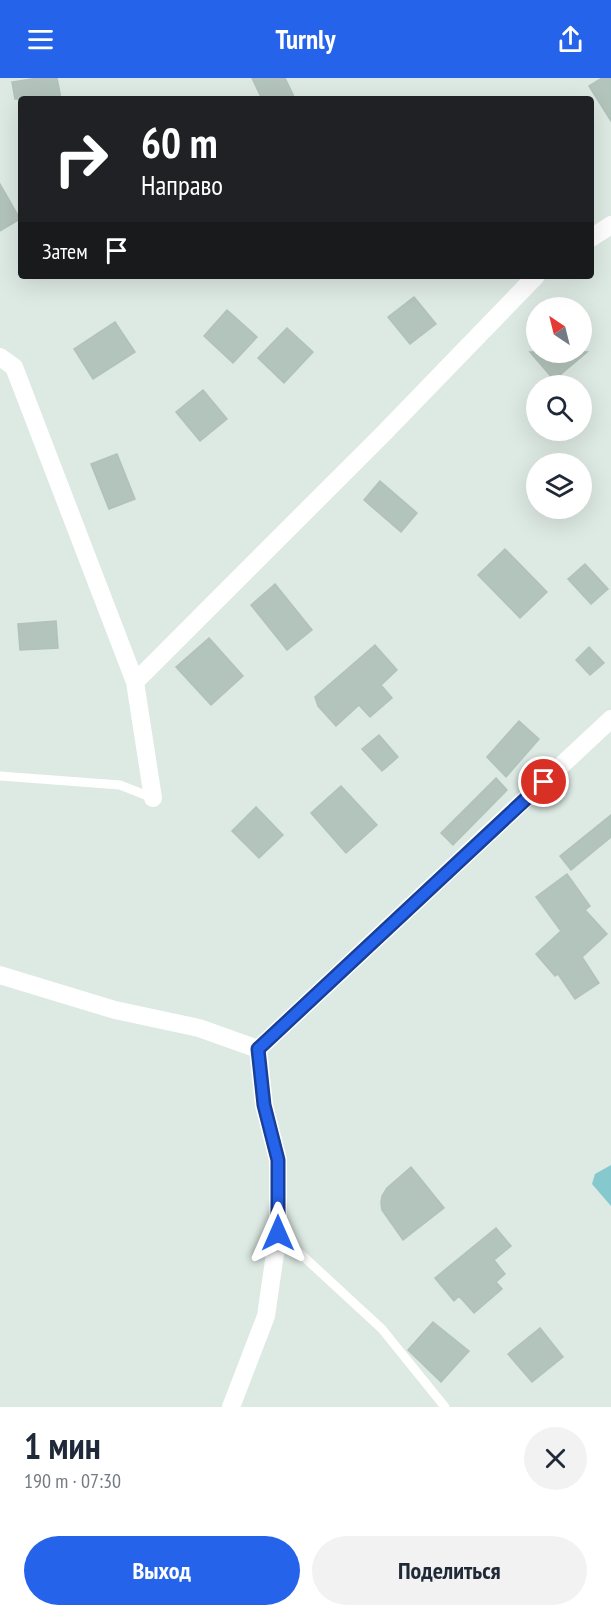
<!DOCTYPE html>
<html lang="ru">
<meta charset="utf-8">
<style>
:root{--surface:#fff;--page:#f2f2f3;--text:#1f2937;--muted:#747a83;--accent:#2563eb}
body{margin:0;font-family:"PT Sans Narrow",sans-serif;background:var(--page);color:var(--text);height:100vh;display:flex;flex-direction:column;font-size:22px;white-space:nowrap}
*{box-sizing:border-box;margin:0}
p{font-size:20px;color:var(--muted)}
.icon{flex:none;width:33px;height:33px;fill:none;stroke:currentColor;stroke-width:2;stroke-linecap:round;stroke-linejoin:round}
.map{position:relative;height:1329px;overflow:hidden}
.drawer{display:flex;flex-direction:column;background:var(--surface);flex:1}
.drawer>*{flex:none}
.top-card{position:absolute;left:18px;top:18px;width:576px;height:183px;border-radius:6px;box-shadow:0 6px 24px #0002;background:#202124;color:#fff;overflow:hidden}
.needle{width:39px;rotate:325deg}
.tools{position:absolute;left:526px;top:219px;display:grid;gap:12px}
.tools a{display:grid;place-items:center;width:66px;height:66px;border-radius:50%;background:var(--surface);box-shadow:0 6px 24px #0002;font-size:30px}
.pin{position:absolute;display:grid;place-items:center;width:51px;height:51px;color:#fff;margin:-26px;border:3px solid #fff;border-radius:50%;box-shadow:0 2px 6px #0007}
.me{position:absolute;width:66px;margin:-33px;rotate:0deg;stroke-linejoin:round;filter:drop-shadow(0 0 4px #0008)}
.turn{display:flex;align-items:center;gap:21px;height:126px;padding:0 24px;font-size:27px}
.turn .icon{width:78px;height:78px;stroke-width:2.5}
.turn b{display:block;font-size:42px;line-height:51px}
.then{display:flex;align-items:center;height:57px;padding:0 24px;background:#0003;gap:12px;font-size:22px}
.round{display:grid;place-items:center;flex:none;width:63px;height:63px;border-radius:32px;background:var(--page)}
.overview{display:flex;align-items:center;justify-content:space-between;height:102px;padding:0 24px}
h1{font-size:36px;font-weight:600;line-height:45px}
.primary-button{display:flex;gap:12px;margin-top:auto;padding:12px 24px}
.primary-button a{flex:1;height:69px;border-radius:36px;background:var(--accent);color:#fff;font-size:24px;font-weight:600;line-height:69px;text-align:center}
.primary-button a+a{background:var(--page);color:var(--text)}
header{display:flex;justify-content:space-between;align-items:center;height:78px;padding:0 24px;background:var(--accent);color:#fff;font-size:27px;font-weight:600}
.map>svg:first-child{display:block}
</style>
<header><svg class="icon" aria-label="menu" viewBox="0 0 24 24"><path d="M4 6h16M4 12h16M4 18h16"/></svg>Turnly<svg class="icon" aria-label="share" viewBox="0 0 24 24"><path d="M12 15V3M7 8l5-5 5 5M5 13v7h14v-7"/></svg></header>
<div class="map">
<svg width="611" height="1329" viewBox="0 0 611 1329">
<rect width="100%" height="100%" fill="#dde9e3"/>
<path fill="#85c9cf" d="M611,1087V1128L592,1106L595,1096Z"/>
<path fill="#b3c4bc" stroke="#b0c2b9" stroke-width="1.5" d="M38,0H57L61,21H15L12,4Z
M252,0H285L295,21H262Z
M602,0H611V43L589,8Z
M0,106L20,141L0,153Z
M414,219L436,246L410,266L388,239Z
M227,232L257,259L233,285L204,258Z
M115,244L135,274L93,301L74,271Z
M287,250L313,274L284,305L258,280Z
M530,274H587L554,302Z
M203,312L227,341L200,363L176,334Z
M117,376L135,421L109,431L91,386Z
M380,403L417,435L401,454L364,422Z
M505,471L547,514L520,540L478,497Z
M585,486L608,511L591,526L568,501Z
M275,506L312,552L287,572L251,527Z
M56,543L58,570L20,572L18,546Z
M209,560L243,598L211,627L176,589Z
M375,567L397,592L381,607L392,620L370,639L359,627L336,648L318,628L315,619Z
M589,569L604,585L590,597L576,582Z
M519,643L539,661L506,699L487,679Z
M379,657L398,679L382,693L362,671Z
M496,700L507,712L453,767L441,755Z
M341,708L377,747L346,775L311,735Z
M256,729L283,757L259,780L232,753Z
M611,737V759L571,792L560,778Z
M567,796L590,828L585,832L607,856L582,879L599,905L575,921L558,896L555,898L536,876L561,853L536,819Z
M411,1089L444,1130L403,1162L382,1132L381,1125L382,1118L387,1110Z
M496,1150L511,1168L494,1182L505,1196L496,1204L502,1211L474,1235L459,1218L454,1223L435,1200Z
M433,1244L469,1273L441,1304L408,1272Z
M540,1250L563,1279L532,1304L508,1276Z"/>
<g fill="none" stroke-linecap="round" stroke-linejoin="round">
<path stroke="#fff" stroke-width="9" d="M0,698L120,707L153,720
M278,1155L382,1251L445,1329"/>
<path stroke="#fff" stroke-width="18" d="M591,160L611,147
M0,279L14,289L135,604L153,720
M135,604L385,354L536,198
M0,897L115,932L199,950L258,971L611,641
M231,1329L266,1238L278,1155V1082L264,1027L258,971"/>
</g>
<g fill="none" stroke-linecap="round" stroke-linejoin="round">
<g stroke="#184099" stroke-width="15">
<path id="route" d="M278,1155V1082L264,1027L258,971L544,704"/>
</g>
<use href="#route" stroke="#2563eb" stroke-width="10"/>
</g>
</svg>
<div class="tools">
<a><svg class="needle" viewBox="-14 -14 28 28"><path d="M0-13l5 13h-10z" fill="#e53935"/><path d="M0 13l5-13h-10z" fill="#747a83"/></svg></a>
<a><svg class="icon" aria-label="search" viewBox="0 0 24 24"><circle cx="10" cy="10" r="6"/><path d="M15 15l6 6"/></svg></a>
<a><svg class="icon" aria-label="layers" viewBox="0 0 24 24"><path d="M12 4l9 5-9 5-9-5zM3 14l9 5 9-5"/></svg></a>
</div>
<div class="pin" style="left:544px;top:704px;background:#d93025"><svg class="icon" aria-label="arrive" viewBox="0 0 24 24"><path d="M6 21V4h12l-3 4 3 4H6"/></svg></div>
<svg class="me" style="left:278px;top:1155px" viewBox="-20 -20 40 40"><path d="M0-17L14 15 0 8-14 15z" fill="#2563eb" stroke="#fff" stroke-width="4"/></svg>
<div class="top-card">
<div class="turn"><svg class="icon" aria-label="right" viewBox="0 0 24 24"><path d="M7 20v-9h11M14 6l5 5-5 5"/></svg><div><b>60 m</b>Направо</div></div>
<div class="then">Затем<svg class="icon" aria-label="arrive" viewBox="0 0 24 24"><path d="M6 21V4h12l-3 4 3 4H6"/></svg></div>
</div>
</div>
<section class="drawer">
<div class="overview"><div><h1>1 мин</h1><p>190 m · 07:30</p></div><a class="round"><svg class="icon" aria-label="close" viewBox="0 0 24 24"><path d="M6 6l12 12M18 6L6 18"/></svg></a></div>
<div class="primary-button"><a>Выход</a><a>Поделиться</a></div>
</section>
